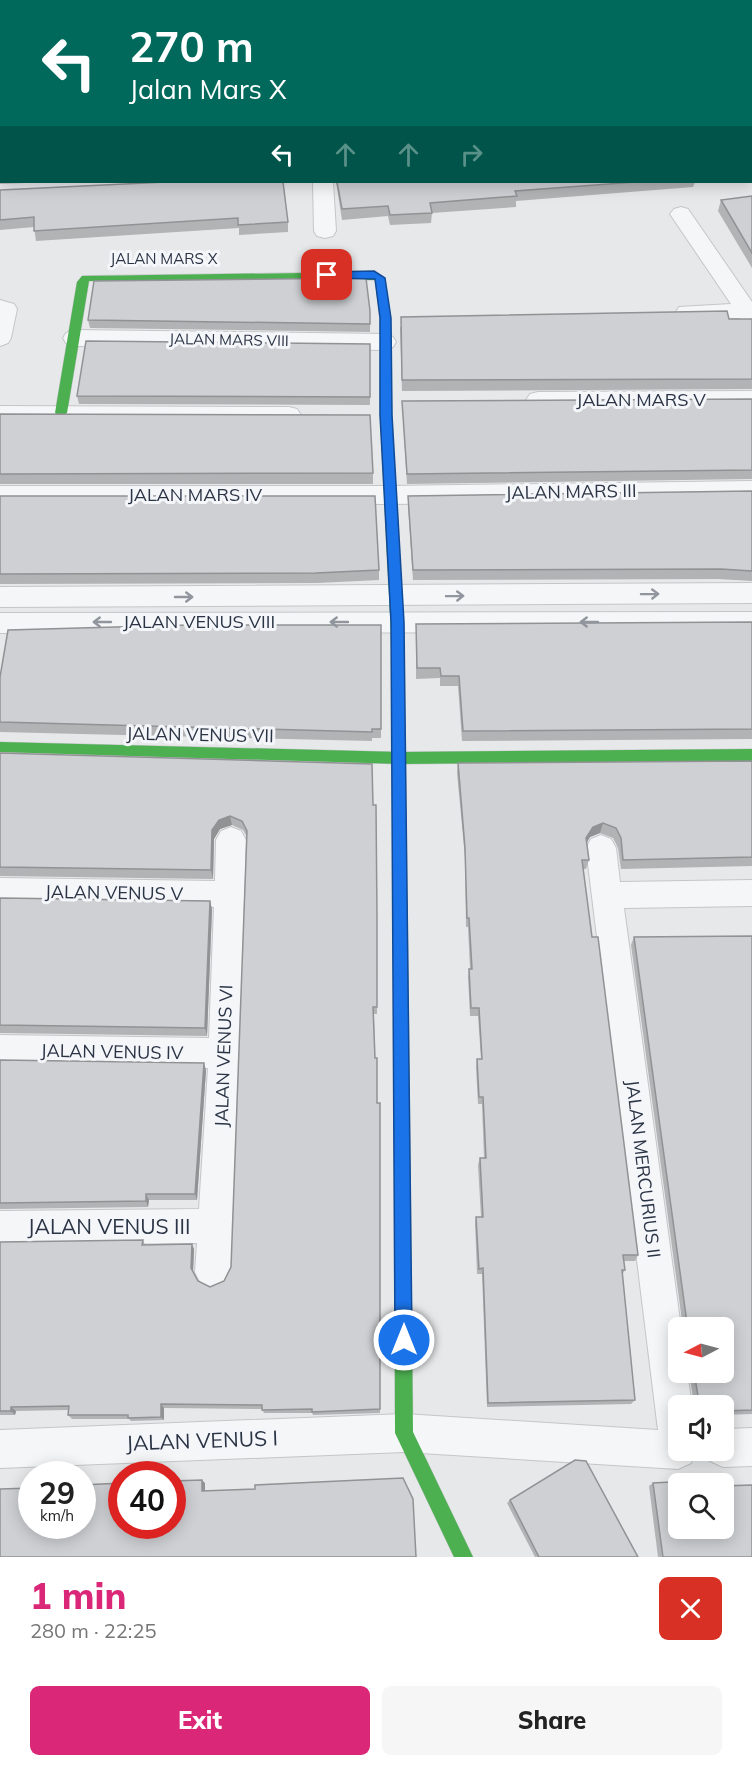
<!DOCTYPE html>
<meta charset="utf-8">
<style>
:root{--surface:#fff;--page:#f6f6f6;--text:#222;--muted:#767676;--accent:#db2777}
body{margin:0;font-family:Mulish,sans-serif;background:var(--page);color:var(--text);height:100vh;display:flex;flex-direction:column;font-size:22px;white-space:nowrap}
*{box-sizing:border-box;margin:0}
p{font-size:20px;color:var(--muted)}
.icon{flex:none;width:33px;height:33px;fill:none;stroke:currentColor;stroke-width:2;stroke-linecap:round;stroke-linejoin:round}
.map{position:relative;height:1557px;overflow:hidden}
.drawer{display:flex;flex-direction:column;background:var(--surface);flex:1}
.drawer>*{flex:none}
.banner{position:absolute;left:0px;top:0px;width:753px;height:183px;box-shadow:0 3px 15px #0003;background:#00695c;color:#fff;overflow:hidden}
.needle{width:39px;rotate:264deg}
.controls{position:absolute;left:668px;top:1317px;display:grid;gap:12px}
.controls a{display:grid;place-items:center;width:66px;height:66px;border-radius:9px;background:var(--surface);box-shadow:0 3px 15px #0003;font-size:30px}
.speed{position:absolute;left:18px;top:1461px;display:flex;gap:12px;font-size:30px;font-weight:700;text-align:center}
.speed>*{display:grid;place-content:center;width:78px;height:78px;border-radius:50%;background:var(--surface);box-shadow:0 3px 15px #0003;line-height:1}
.speed small{font-size:15px;font-weight:400}
.speed .limit{border:9px solid #d22;background:#fff;color:#111}
.pin{position:absolute;display:grid;place-items:center;width:51px;height:51px;color:#fff;margin:-26px;border-radius:12px;box-shadow:0 3px 9px #0006}
.me{position:absolute;width:66px;margin:-33px;rotate:0deg;stroke-linejoin:round;filter:drop-shadow(0 0 4px #0008)}
.turn{display:flex;align-items:center;gap:21px;height:126px;padding:0 30px;font-size:27px}
.turn .icon{width:78px;height:78px;stroke-width:2.5}
.turn b{display:block;font-size:42px;line-height:51px}
.lanes{display:flex;align-items:center;height:57px;padding:0 30px;background:#0003;justify-content:center;gap:30px;direction:ltr}
.lanes .off{opacity:.35}
.round{display:grid;place-items:center;flex:none;width:63px;height:63px;border-radius:9px;background:var(--page)}
.head{display:flex;align-items:center;justify-content:space-between;height:102px;padding:0 30px}
h1{font-size:36px;font-weight:800;line-height:45px;color:var(--accent)}
.action{display:flex;gap:12px;margin-top:auto;padding:12px 30px}
.action a{flex:1;height:69px;border-radius:9px;background:var(--accent);color:#fff;font-size:24px;font-weight:800;line-height:69px;text-align:center}
.action a+a{background:var(--page);color:var(--text)}
.map>svg:first-child{display:block}
</style>
<div class="map">
<svg width="752" height="1557" viewBox="0 0 752 1557">
<rect width="100%" height="100%" fill="#e6e8ea"/>
<g fill="none" stroke-linecap="round" stroke-linejoin="round">
<g stroke="#c4c6c8" stroke-width="2">
<path id="street" d="M707,0H725L726,2H708Z
M313,182H333L336,231L333,236L325,238L317,236L314,231Z
M681,207L688,209L752,302V326L744,324L740,318L687,319L679,317L676,312L679,307L731,304L670,214L674,209Z
M0,300L14,304L17,309L11,338L8,343L0,346Z
M74,330L385,334L393,337L396,342L393,347L385,350L74,346L66,343L63,338L66,333Z
M752,391V407L538,408L530,406L526,400L530,394L538,392Z
M0,406L289,407L297,409L301,415L297,421L289,423L0,422Z
M752,481V499L391,504H0V486H391Z
M752,583V603L0,607V587Z
M752,612V632L0,633V613Z
M231,827L241,831L246,840L234,1226L231,1272L225,1284L213,1290L201,1284L195,1272L197,1243L0,1245V1211L199,1209L208,1068L0,1065V1035L209,1038L214,907L0,904V878L215,881L216,840L221,831Z
M601,835L611,839L616,848L620,882L752,880V906L624,908L681,1328H678V1372H687L692,1406H678V1450H696L691,1463L678,1469L404,1452L0,1468V1430L404,1414L658,1430L586,848L591,839Z
M752,1428V1466L723,1467L710,1461L705,1450H723V1429Z"/>
</g>
<g stroke="#c4c6c8" stroke-width="1">
<path id="fast" d="M373,272L385,278L390,318L392,415L404,656L398,661L392,656L380,415V318L375,280L89,281L67,413L61,417L55,413L77,282L82,276Z
M0,742L400,752L752,749V761L400,764L0,752Z
M401,956L406,958L408,963L413,1432L473,1557H454L395,1433L394,963L396,958Z"/>
</g>
<g stroke="#c4c6c8" stroke-width="1">
<path id="jam" d="M398,651L404,656L408,963L406,968L401,970L396,968L394,963L392,656Z"/>
</g>
<use href="#street" fill="#f5f6f7" fill-rule="evenodd"/>
<use href="#fast" fill="#4caf50" fill-rule="evenodd"/>
<use href="#jam" fill="#c62828" fill-rule="evenodd"/>
</g>
<path fill="#b1b3b5" d="M0,0L697,2L2,48H0Z
M2,51V109H0V53Z
M2,112V182H51L0,184V114Z
M336,182H695L693,187L516,201V207L432,213L431,223L390,225L388,216L342,220Z
M0,190L288,222V232L239,235V228L36,241L34,227L0,230Z
M752,196V268L718,211L721,200Z
M370,311V332L90,328L88,320Z
M752,319V389L402,391L400,327Z
M370,344V405L79,404L77,396Z
M752,399V479L407,484L402,401Z
M0,414L373,473V484H0Z
M752,491V581L718,579L413,580L408,506V496Z
M0,496L379,570V580L317,583L0,584Z
M752,622V739L462,741L458,686H440V678L416,679V624Z
M381,625V738H372V741L0,732V677Z
M0,753L373,805L377,917V1014H374L375,1058L377,1103H380V1413L313,1415L312,1413H264L262,1409L164,1408V1420L131,1421L129,1419H72L68,1415V1410L16,1411L15,1415H0V1242L143,1240L145,1245L194,1249L193,1272L198,1281L210,1287L224,1281L231,1267L247,837L243,830L232,825L220,829L214,839L213,879L0,876Z
M752,761V866L621,869L618,848L613,838L600,833L590,837L587,842L589,860L586,869H583L592,937L638,1255L635,1261H624L625,1270L622,1275L635,1400L631,1404L487,1407L482,1274H477L475,1223L476,1217H481L478,1165L480,1158H484L482,1104H478L476,1067L477,1059H481L478,1016H470L468,977L469,969H470L468,927H466L465,858L457,773L458,763Z
M0,898L210,901L212,909L207,1036L0,1033Z
M752,936V1414L723,1415V1406H683L684,1404H694L689,1372H723V1328H683L631,945L634,937Z
M0,1060L206,1070L197,1200H149L148,1207L0,1209Z
M653,1483L678,1528L752,1557H658L649,1486Z
M510,1500L638,1557H535L507,1503Z"/>
<path fill="#909294" d="M230,816L232,825L220,829L214,839L213,879L211,870L212,830L219,820Z
M603,823L600,833L590,837L584,847L586,838L593,827Z
M210,901L212,909L207,1036L205,1028Z
M204,1063L206,1070L197,1200L195,1194Z
M146,1194L149,1200L148,1207L146,1201Z
M192,1244L194,1249L193,1273L191,1268Z
M161,1404L164,1408V1420L161,1417Z
M11,1407L16,1411L15,1415L11,1411Z
M202,1480L205,1483V1494L202,1491Z"/>
<path fill="#ced0d3" stroke="#909294" stroke-width="1.5" d="M0,0H696L697,2H2V39L0,38Z
M2,51V100L0,99V53Z
M2,112V174H0V114Z
M166,182H283L288,222L238,225V218L34,231V217L0,220V190Z
M337,182H636L515,191L517,196L430,203L432,213L390,215L388,206L342,209Z
M752,196V253L721,200Z
M366,278L370,311V324L88,320L94,281Z
M727,311L729,319H752V379L402,380L401,317Z
M86,341L370,344V397L77,396Z
M752,399V470L407,474L402,401Z
M0,414L370,415L373,473L0,474Z
M752,491V571L721,569L413,570L408,496Z
M0,496H375L379,570L316,573L0,574Z
M752,622V729L463,731L459,676H441L440,668H417L416,624Z
M188,625H381V729H372V732L0,722V677L8,630Z
M0,753L372,764L373,805H376L377,917V1007H373L375,1058H377V1103H380V1409L312,1412V1409L262,1410V1405L161,1404V1417L128,1418V1415H68L69,1406L11,1407V1411H0V1242L143,1240L142,1245L192,1244L191,1268L198,1281L210,1287L224,1281L231,1267L247,831L242,821L230,816L219,820L212,830L211,870L0,867Z
M752,761V857L623,860L621,838L616,828L603,823L593,827L586,838L589,860H582L592,937H598L638,1255H623L625,1270H622L635,1400L488,1403L483,1268L479,1269L476,1217H483L480,1158H486L483,1097H479L477,1059H482L479,1008H471L469,969H472L469,918H467L465,848L458,763Z
M0,898L210,901L205,1028L0,1025Z
M752,936V1410L723,1411V1406H684V1404H696L699,1402L694,1372H723V1328H684V1325L687,1323L634,937Z
M0,1060L204,1063L195,1194H146V1201L0,1203Z
M575,1460L586,1461L638,1557H539L510,1500Z
M403,1478L413,1499L416,1557H0V1489L32,1488V1526H82V1485L122,1483V1526H172V1481L202,1480V1491L255,1489V1485Z
M709,1480L710,1484H678V1528H723V1486L752,1485V1557H663L653,1483Z"/>
<defs><path id="oneway-shaft" d="M-6 0H5M1.5-3L5.5 0L1.5 3" fill="none" stroke-width="1.6" stroke-linecap="round" stroke-linejoin="round" transform="scale(1.5)"/></defs>
<g stroke="#90959e">
<use href="#oneway-shaft" transform="translate(650 594) rotate(-1)"/>
<use href="#oneway-shaft" transform="translate(455 596) rotate(-1)"/>
<use href="#oneway-shaft" transform="translate(184 597)"/>
<use href="#oneway-shaft" transform="translate(102 622) rotate(180)"/>
<use href="#oneway-shaft" transform="translate(339 622) rotate(180)"/>
<use href="#oneway-shaft" transform="translate(589 622) rotate(180)"/>
</g>
<path fill="#1a73e8" stroke="#114b97" stroke-width="1.5" d="M374,271L385,278L391,318L392,415L404,622L412,1340L410,1346L404,1349L397,1346L395,1340L391,622L380,415V318L375,279L327,278L322,275L327,272Z"/>
<g text-anchor="middle" stroke-width="6" stroke-linejoin="round" paint-order="stroke">
<g font-size="15" fill="#2b3445" stroke="#f4f6f9">
<text x="164" y="264">JALAN MARS X</text>
<text transform="translate(229 340) rotate(1)" y="5">JALAN MARS VIII</text>
</g>
<g font-size="18" fill="#2b3445" stroke="#f4f6f9">
<text x="641" y="406">JALAN MARS V</text>
<text transform="translate(571 492) rotate(-1)" y="6">JALAN MARS III</text>
<text x="195" y="501">JALAN MARS IV</text>
<text x="199" y="628">JALAN VENUS VIII</text>
<text transform="translate(200 735) rotate(1)" y="6">JALAN VENUS VII</text>
<text transform="translate(114 893) rotate(1)" y="6">JALAN VENUS V</text>
<text transform="translate(112 1052) rotate(1)" y="6">JALAN VENUS IV</text>
<text transform="translate(224 1056) rotate(-88)" y="6">JALAN VENUS VI</text>
<text transform="translate(643 1169) rotate(83)" y="6">JALAN MERCURIUS II</text>
</g>
<g font-size="21" fill="#2b3445" stroke="#f4f6f9">
<text x="109" y="1234">JALAN VENUS III</text>
<text transform="translate(202 1441) rotate(-2)" y="7">JALAN VENUS I</text>
</g>
</g>
</svg>
<div class="controls">
<a><svg class="needle" viewBox="-14 -14 28 28"><path d="M0-13l5 13h-10z" fill="#e53935"/><path d="M0 13l5-13h-10z" fill="#767676"/></svg></a>
<a><svg class="icon" aria-label="sound" viewBox="0 0 24 24"><path d="M4 9h4l5-4v14l-5-4H4zM17 9q2 3 0 6"/></svg></a>
<a><svg class="icon" aria-label="search" viewBox="0 0 24 24"><circle cx="10" cy="10" r="6"/><path d="M15 15l6 6"/></svg></a>
</div>
<div class="speed"><div>29<small>km/h</small></div><div class="limit">40</div></div>
<div class="pin" style="left:327px;top:275px;background:#d93025"><svg class="icon" aria-label="arrive" viewBox="0 0 24 24"><path d="M6 21V4h12l-3 4 3 4H6"/></svg></div>
<svg class="me" style="left:404px;top:1340px" viewBox="-20 -20 40 40"><circle r="17" fill="#1a73e8" stroke="#fff" stroke-width="3"/><path d="M0-11L8 9 0 5-8 9z" fill="#fff"/></svg>
<div class="banner">
<div class="turn"><svg class="icon" aria-label="left" viewBox="0 0 24 24"><path d="M17 20v-9H6M10 6l-5 5 5 5"/></svg><div><b>270 m</b>Jalan Mars X</div></div>
<div class="lanes"><svg class="icon" aria-label="left" viewBox="0 0 24 24"><path d="M17 20v-9H6M10 6l-5 5 5 5"/></svg><svg class="icon off" aria-label="ahead" viewBox="0 0 24 24"><path d="M12 20V5M6 11l6-6 6 6"/></svg><svg class="icon off" aria-label="ahead" viewBox="0 0 24 24"><path d="M12 20V5M6 11l6-6 6 6"/></svg><svg class="icon off" aria-label="right" viewBox="0 0 24 24"><path d="M7 20v-9h11M14 6l5 5-5 5"/></svg></div>
</div>
</div>
<section class="drawer">
<div class="head"><div><h1>1 min</h1><p>280 m · 22:25</p></div><a class="round" style="background:#d93025;color:#fff"><svg class="icon" aria-label="close" viewBox="0 0 24 24"><path d="M6 6l12 12M18 6L6 18"/></svg></a></div>
<div class="action"><a>Exit</a><a>Share</a></div>
</section>
